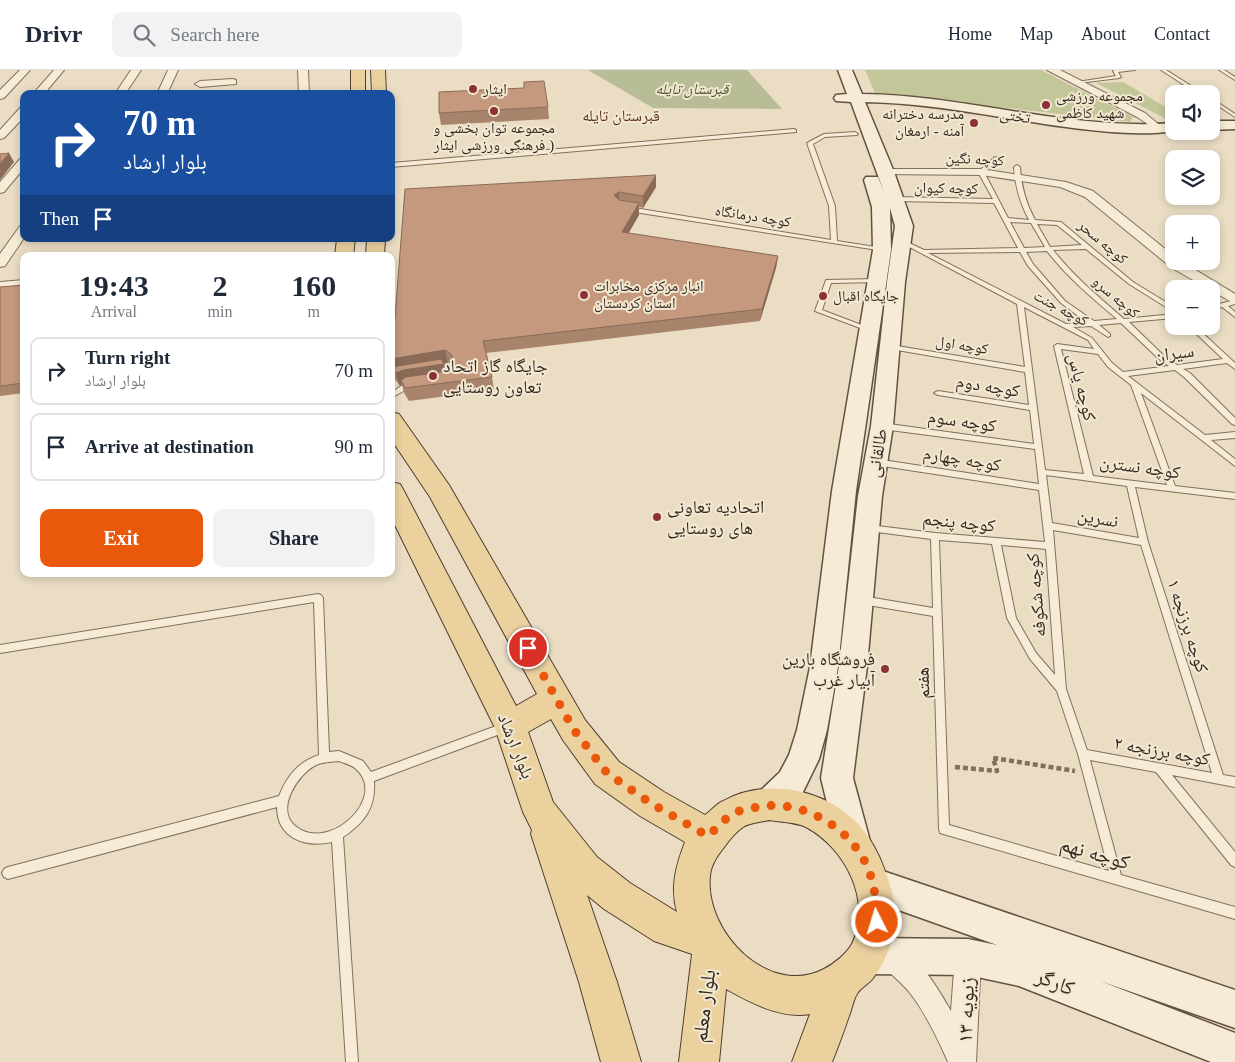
<!DOCTYPE html>
<meta charset="utf-8">
<style>
:root{--surface:#fff;--page:#f2f2f3;--text:#1f2937;--muted:#747a83;--line:#e0e1e3;--accent:#ea580c}
body{margin:0;font-family:"Times New Roman","Noto Naskh Arabic",serif;background:var(--page);color:var(--text);height:100vh;display:flex;flex-direction:column;font-size:19px;white-space:nowrap}
*{box-sizing:border-box;margin:0}
p{font-size:16px;color:var(--muted)}
.icon{flex:none;width:28px;height:28px;fill:none;stroke:currentColor;stroke-width:2;stroke-linecap:round;stroke-linejoin:round}
.map{position:relative;flex:1;overflow:hidden}
.panel{position:absolute;left:20px;top:182px;width:375px;height:325px;display:flex;flex-direction:column;background:var(--surface);border-radius:10px;box-shadow:0 2px 8px #0003}
.panel>*{flex:none}
.top-card{position:absolute;left:20px;top:20px;width:375px;height:152px;border-radius:10px;box-shadow:0 2px 8px #0003;background:#1a4fa0;color:#fff;overflow:hidden}
.tools{position:absolute;left:1165px;top:15px;display:grid;gap:10px}
.tools a{display:grid;place-items:center;width:55px;height:55px;border-radius:10px;background:var(--surface);box-shadow:0 2px 8px #0003;font-size:25px}
.pin{position:absolute;display:grid;place-items:center;width:42px;height:42px;color:#fff;margin:-21px;border:2px solid #fff;border-radius:50%;box-shadow:0 1px 5px #0007}
.me{position:absolute;width:55px;margin:-28px;rotate:355deg;stroke-linejoin:round;filter:drop-shadow(0 0 4px #0008)}
.turn{display:flex;align-items:center;gap:18px;height:105px;padding:0 20px;font-size:22px}
.turn .icon{width:65px;height:65px;stroke-width:2.5}
.turn b{display:block;font-size:35px;line-height:42px}
.then{display:flex;align-items:center;height:48px;padding:0 20px;background:#0003;gap:10px;font-size:19px}
.eta{display:flex;justify-content:space-evenly;align-items:center;height:85px;text-align:center}
.eta b{font-size:30px;font-weight:700;line-height:35px}
.action{display:flex;gap:10px;margin-top:auto;padding:10px 20px}
.action a{flex:1;height:58px;border-radius:10px;background:var(--accent);color:#fff;font-size:20px;font-weight:700;line-height:58px;text-align:center}
.action a+a{background:var(--page);color:var(--text)}
ul{padding:0;list-style:none}
li{display:flex;align-items:center;gap:15px;height:68px;margin:0 10px 8px;padding:0 10px;border:2px solid var(--line);border-radius:10px}
li div{flex:1}
li b{display:block;font-size:19px}
li em{font-style:normal}
header{display:flex;align-items:center;gap:30px;box-sizing:border-box;height:70px;padding:0 25px;background:var(--surface);border-bottom:1px solid var(--line)}
header strong{font-size:24px}
nav{display:flex;gap:28px;margin-inline-start:auto;font-size:18px}
.search{width:350px;height:45px;background:var(--page);display:flex;align-items:center;gap:12px;box-sizing:border-box;padding:0 18px;border-radius:10px;color:var(--muted);font-size:19px}
.map>svg:first-child{display:block}
</style>
<header>
<strong>Drivr</strong>
<div class="search"><svg class="icon" aria-label="search" viewBox="0 0 24 24"><circle cx="10" cy="10" r="6"/><path d="M15 15l6 6"/></svg>Search here</div>
<nav><a>Home</a><a>Map</a><a>About</a><a>Contact</a></nav>
</header>
<div class="map">
<svg width="1235" height="992" viewBox="0 0 1235 992">
<rect width="100%" height="100%" fill="#eaddc4"/>
<path fill="#c2c699" d="M865,0H1041L1133,47L1130,52L875,23Z
M1123,12L1174,42V53L1096,13Z"/>
<path fill="#b8bc97" d="M588,0H747L782,39L653,38Z"/>
<g fill="none" stroke-linecap="round" stroke-linejoin="round">
<g stroke="#826f5c" stroke-width="2">
<path id="lane" d="M1114,0H1135L1118,2L1121,7L1119,8L1079,13L1077,12L1116,6L1113,1Z
M1161,0H1166L1204,24H1198Z
M1219,0H1224L1235,7V10Z
M1211,28L1235,44V47L1211,31Z
M794,59L796,60V62L391,97V93Z
M855,62L858,64L857,65L825,67L813,74L835,136L837,171L882,178L884,179V181L628,141L625,139L628,137L831,170L829,136L807,73L824,64Z
M995,87L997,88V90L984,102L1008,148L1029,150C1020,133 1015,116 1014,97L1017,95L1020,97C1021,116 1026,133 1035,150L1061,152L1133,212L1174,237V242L1129,214L1086,179L1053,180C1074,207 1099,227 1124,249L1174,244V248L1129,252L1163,285L1177,295L1223,289L1188,256H1195L1235,293V299L1227,293L1183,299L1190,303L1235,348V355L1232,354L1184,307L1175,300L1128,306L1205,365L1235,362V368L1211,370L1235,389V396L1141,323L1175,416L1235,423V429L1135,417L1148,472L1223,705L1235,707V717L1172,705L1235,782V797L1231,795L1156,702L1090,690L1121,805L1235,837V849L940,763L939,759L933,546L862,534L859,533L857,530L859,527L862,526L933,538L931,469L869,461L865,458L869,455L935,463L1045,472L1039,420L876,395L872,392L876,389L1039,414L1035,379L882,359L878,356L882,353L1034,374L1030,340L938,325L934,323L938,321L1029,335L1025,302L891,279L888,277L891,275L1025,297L1017,234L900,172L905,171L924,180L1018,178L994,133L896,131L893,129L896,127L993,129L978,102ZM1010,152L1031,153L1045,177L1024,178ZM1037,154L1057,155L1082,175L1050,177ZM1047,181C1067,207 1092,228 1117,249L1094,251L1065,231L1033,194L1026,182ZM1020,182L1028,196L1061,233L1086,252L1066,254L928,183ZM1024,237L1088,270L1094,279L1057,274L1054,276L1084,404L1045,400ZM1121,253L1159,289L1169,296L1123,302L1112,293L1092,268L1073,257L1091,256L1108,267L1110,266V264L1099,255ZM1061,279L1098,284L1108,297L1131,315L1167,415L1093,406ZM1046,405L1127,416L1139,468L1052,453ZM1053,460L1141,475L1212,703L1087,680L1066,619ZM939,470L992,474L1007,548L1030,589L1057,621L1078,684L1109,801L949,755ZM1001,475L1046,479L1055,605L1036,583L1016,548Z
M877,209L879,210V212L831,213L822,240L872,259V261H868L815,241L826,210Z
M1235,230V234L1228,236L1235,242V247L1222,237L1211,240V236Z
M448,295L452,297L457,310L456,312H448L447,310L449,308L446,300L433,302L429,300L430,298Z
M413,313H416V317L409,318L391,328V323L404,314Z
M318,524L321,525L323,528L329,682L339,681L363,691L371,702L507,652L511,654L512,657L511,660L374,711C376,738 364,753 343,767L358,992H346L332,772C305,778 277,768 277,737L8,809L4,807L2,803L4,799L8,797L279,726C287,706 298,692 319,685L314,532L0,583V575ZM339,691C344,693 352,695 356,699C389,728 327,785 294,755C276,738 298,704 316,695C323,692 331,692 339,691Z"/>
</g>
<g stroke="#826f5c" stroke-width="2">
<path id="street" d="M20,0H30L4,28L0,29V20Z
M54,0H64L44,24H33Z
M131,0H141L125,24H115Z
M168,0H178L167,24H157Z
M298,0H308L309,24H299Z
M1047,0H1060L1145,43L1163,58L1158,61L1137,47Z
M233,9L236,10V14L200,17L195,14L200,11Z
M24,37V47L4,68L0,69V60L20,38Z
M24,88V98L4,122L0,123V112L20,89Z
M886,99H981L1066,112L1093,121L1174,186V191H1181L1235,224V234L1172,198L1085,127L1060,117L981,105L882,104L880,102Z
M24,155V168L5,196L0,197V184L20,156Z
M24,210V218L0,220V212Z
M892,874C920,886 936,916 951,941L955,887L959,878L968,874L977,878L981,887L976,992H948C939,971 924,941 910,923C900,910 885,902 879,887L883,878Z"/>
</g>
<g stroke="#64513f" stroke-width="3">
<path id="secondary" d="M838,0H852L862,24C966,25 1069,61 1174,53L1175,61C1141,66 1107,62 1073,58C1004,49 935,33 865,32L894,102L913,156L905,212L893,356L882,426L867,596L853,708L871,775L866,787L854,792L842,787L837,775L821,708L839,596L858,426L871,356L887,212L895,156L890,138L891,180L856,421L838,597L827,660L819,689L802,724L780,745L769,750L758,745L753,734L758,723L780,702L789,685L797,660L810,597L832,421L873,180L872,137L864,110L866,107H878L884,122L851,32L836,31L834,28L836,25L847,24Z
M1211,51H1235V59L1211,60Z
M874,798L1235,920V958L1100,911L1235,963V992H1211L1019,916L968,905L866,904L853,899L848,886L853,873L866,868L968,869L997,875L862,827L857,815L862,803Z"/>
</g>
<g stroke="#503e30" stroke-width="2">
<path id="primary" d="M351,0H365V24H351Z
M371,0H385L386,24H372Z
M337,169H355L353,186H335Z
M367,169H385L384,186H366Z
M391,342L399,344L449,415L585,650L619,692L664,722L705,745C711,741 716,734 723,731C766,707 826,719 859,755C871,769 879,784 885,801C891,817 897,835 895,853C894,870 884,895 873,908C869,914 860,918 857,924C853,930 852,939 849,946C844,961 838,977 832,992H792L810,944C781,949 751,933 726,919L719,992H679L692,884L654,871L604,839L587,825L617,912L641,992H601L579,912L531,764L532,760L523,742L495,658L391,447V412L400,414L404,421L516,636L537,624L430,427L391,369ZM551,649L563,670L595,714L640,746L685,772C676,795 670,818 677,842L630,813L597,787L553,732L528,662ZM769,750C781,752 795,752 806,757C845,778 873,831 852,874C846,884 834,894 824,899C769,928 704,862 710,806C711,794 718,785 725,776C730,769 736,762 743,757C750,753 761,752 769,750Z"/>
</g>
<path stroke="#826f5c" stroke-width="4.5" stroke-dasharray="5 3" stroke-linecap="butt" d="M955,697L997,701L993,688L1075,701"/>
<use href="#lane" fill="#f5ebd6" fill-rule="evenodd"/>
<use href="#street" fill="#f5ebd6" fill-rule="evenodd"/>
<use href="#secondary" fill="#f5ebd6" fill-rule="evenodd"/>
<use href="#primary" fill="#ead19e" fill-rule="evenodd"/>
</g>
<path fill="#a9846c" fill-rule="evenodd" d="M548,37L549,49L441,55L439,43Z
M656,117L643,138L639,137V145L628,163L778,186L776,198L760,251L486,283L492,307L494,320L409,331L404,323L402,315L400,316L395,309L393,302H391V285H392L405,119ZM448,293L454,296L455,300L445,302L443,294Z
M24,215V323L0,326V217Z"/>
<path fill="#896b58" d="M9,83L14,92L0,110V94Z
M656,105V117L643,138V126Z
M619,122V134L614,125Z
M639,133V145L622,175V162Z
M778,186L776,198L760,251L762,239Z
M445,280L448,293L441,294H444L446,307L401,310L402,315L400,316L396,303L392,297L393,302H391V289Z"/>
<path fill="#c4997d" stroke="#896b58" d="M544,11L548,37L439,43V22L524,18V12Z
M9,83L0,94V84Z
M656,105L643,126L619,122L614,125L619,130L639,133L622,162L778,186L762,239L483,271L492,307L405,318L401,310L406,307L455,300L456,297L451,284L445,280L391,289V285H392L405,119Z
M24,215V313L0,316V217Z
M441,289L444,294L403,300L396,303L392,297Z"/>
<g fill="none" stroke-linecap="round" stroke-linejoin="round">
<path stroke="#ea580c" stroke-width="9" stroke-dasharray="0 16.2" d="M528,578L574,660L607,703L652,734L708,766C716,759 725,748 734,743C739,740 747,740 753,738C797,727 848,754 867,796C875,814 876,832 877,852"/>
</g>
<g fill="#8c3134" stroke="#f2e8d2" stroke-width="2">
<circle cx="473" cy="19" r="5"/>
<circle cx="1046" cy="35" r="5"/>
<circle cx="494" cy="41" r="5"/>
<circle cx="974" cy="53" r="5"/>
<circle cx="584" cy="225" r="5"/>
<circle cx="823" cy="226" r="5"/>
<circle cx="433" cy="306" r="5"/>
<circle cx="657" cy="447" r="5"/>
<circle cx="885" cy="599" r="5"/>
</g>
<g text-anchor="middle" stroke-width="4" stroke-linejoin="round" paint-order="stroke">
<g font-size="15" fill="#34281f" stroke="#f2e8d2" text-anchor="start">
<text x="483" y="24">ایثار</text>
<text x="1056" y="31">مجموعه ورزشی<tspan x="1056" dy="17">شهید کاظمی</tspan></text>
<text x="964" y="49" text-anchor="end">مدرسه دخترانه<tspan x="964" dy="17">آمنه - ارمغان</tspan></text>
<text x="494" y="63" text-anchor="middle">مجموعه توان بخشی و<tspan x="494" dy="17">فرهنگی ورزشی ایثار )</tspan></text>
<text x="594" y="221">انبار مرکزی مخابرات<tspan x="594" dy="17">استان کردستان</tspan></text>
<text x="833" y="231">جایگاه اقبال</text>
</g>
<g font-size="15" font-style="italic" fill="#454e27" stroke="#f2e8d2">
<text x="692" y="24">قبرستان تایله</text>
</g>
<g font-size="15" fill="#34281f" stroke="#f2e8d2">
<text transform="translate(1015 46) rotate(8)" y="5">تختی</text>
<text transform="translate(975 89) rotate(3)" y="5">کوچه نگین</text>
<text transform="translate(946 118) rotate(1)" y="5">کوچه کیوان</text>
<text transform="translate(753 146) rotate(9)" y="5">کوچه درمانگاه</text>
<text transform="translate(1103 172) rotate(40)" y="5">کوچه سحر</text>
<text transform="translate(1116 227) rotate(40)" y="5">کوچه سرو</text>
<text transform="translate(1061 238) rotate(28)" y="5">کوچه جنت</text>
<text transform="translate(962 275) rotate(9)" y="5">کوچه اول</text>
</g>
<g font-size="16" fill="#5c2d22" stroke="#f2e8d2">
<text x="621" y="51">قبرستان تایله</text>
</g>
<g font-size="18" fill="#34281f" stroke="#f2e8d2">
<text transform="translate(1174 283) rotate(-7)" y="6">سیران</text>
<text transform="translate(988 316) rotate(9)" y="6">کوچه دوم</text>
<text transform="translate(1082 317) rotate(76)" y="6">کوچه یاس</text>
<text transform="translate(962 351) rotate(8)" y="6">کوچه سوم</text>
<text transform="translate(877 383) rotate(-80)" y="6">طالقانی</text>
<text transform="translate(962 389) rotate(9)" y="6">کوچه چهارم</text>
<text transform="translate(1140 397) rotate(8)" y="6">کوچه نسترن</text>
<text transform="translate(1098 448) rotate(10)" y="6">نسرین</text>
<text transform="translate(959 452) rotate(6)" y="6">کوچه پنجم</text>
<text transform="translate(1036 525) rotate(-95)" y="6">کوچه شکوفه</text>
<text transform="translate(1188 556) rotate(72)" y="6">کوچه برزنجه ۱</text>
<text transform="translate(923 613) rotate(-92)" y="6">هفتم</text>
<text transform="translate(516 676) rotate(68)" y="6">بلوار ارشاد</text>
<text transform="translate(1162 681) rotate(10)" y="6">کوچه برزنجه ۲</text>
</g>
<g font-size="18" fill="#34281f" stroke="#f2e8d2" text-anchor="start">
<text x="443" y="302">جایگاه گاز اتحاد<tspan x="443" dy="21">تعاون روستایی</tspan></text>
<text x="667" y="443">اتحادیه تعاونی<tspan x="667" dy="21">های روستایی</tspan></text>
<text x="875" y="595" text-anchor="end">فروشگاه بارین<tspan x="875" dy="21">آبیار غرب</tspan></text>
</g>
<g font-size="21" fill="#34281f" stroke="#f2e8d2">
<text transform="translate(1095 783) rotate(16)" y="7">کوچه نهم</text>
<text transform="translate(1055 912) rotate(21)" y="7">کارگر</text>
<text transform="translate(704 936) rotate(-83)" y="7">بلوار معلم</text>
<text transform="translate(966 940) rotate(-88)" y="7">زیویه ۱۳</text>
</g>
</g>
</svg>
<div class="tools">
<a><svg class="icon" aria-label="sound" viewBox="0 0 24 24"><path d="M4 9h4l5-4v14l-5-4H4zM17 9q2 3 0 6"/></svg></a>
<a><svg class="icon" aria-label="layers" viewBox="0 0 24 24"><path d="M12 4l9 5-9 5-9-5zM3 14l9 5 9-5"/></svg></a>
<a>+</a>
<a>−</a>
</div>
<div class="pin" style="left:528px;top:578px;background:#d93025"><svg class="icon" aria-label="arrive" viewBox="0 0 24 24"><path d="M6 21V4h12l-3 4 3 4H6"/></svg></div>
<svg class="me" style="left:877px;top:852px" viewBox="-20 -20 40 40"><circle r="17" fill="#ea580c" stroke="#fff" stroke-width="3"/><path d="M0-11L8 9 0 5-8 9z" fill="#fff"/></svg>
<div class="top-card">
<div class="turn"><svg class="icon" aria-label="right" viewBox="0 0 24 24"><path d="M7 20v-9h11M14 6l5 5-5 5"/></svg><div><b>70 m</b>بلوار ارشاد</div></div>
<div class="then">Then<svg class="icon" aria-label="arrive" viewBox="0 0 24 24"><path d="M6 21V4h12l-3 4 3 4H6"/></svg></div>
</div>
<section class="panel">
<div class="eta">
<div><b>19:43</b><p>Arrival</p></div>
<div><b>2</b><p>min</p></div>
<div><b>160</b><p>m</p></div>
</div>
<ul>
<li><svg class="icon" aria-label="right" viewBox="0 0 24 24"><path d="M7 20v-9h11M14 6l5 5-5 5"/></svg><div><b>Turn right</b><p>بلوار ارشاد</p></div><em>70 m</em></li>
<li><svg class="icon" aria-label="arrive" viewBox="0 0 24 24"><path d="M6 21V4h12l-3 4 3 4H6"/></svg><div><b>Arrive at destination</b></div><em>90 m</em></li>
</ul>
<div class="action"><a>Exit</a><a>Share</a></div>
</section>
</div>
